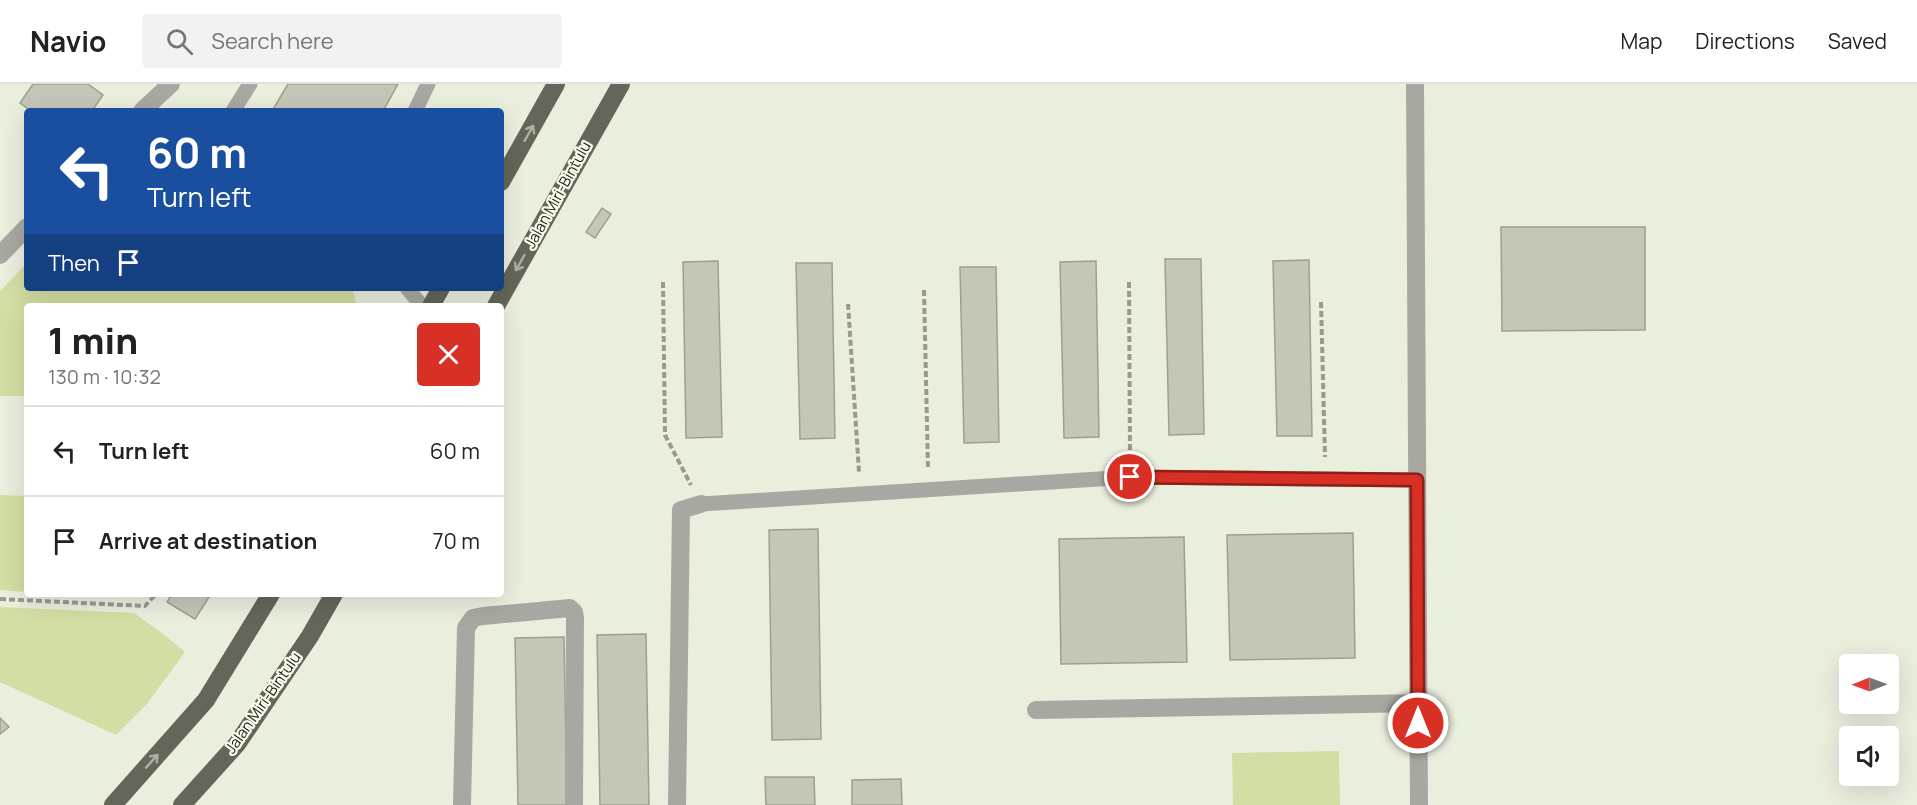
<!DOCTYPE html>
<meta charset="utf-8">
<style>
:root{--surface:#fff;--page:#f2f2f2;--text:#222;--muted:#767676;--line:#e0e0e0}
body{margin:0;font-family:Manrope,sans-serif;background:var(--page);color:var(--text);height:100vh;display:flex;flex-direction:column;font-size:22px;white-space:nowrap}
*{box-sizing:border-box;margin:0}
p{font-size:20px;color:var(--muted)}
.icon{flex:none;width:33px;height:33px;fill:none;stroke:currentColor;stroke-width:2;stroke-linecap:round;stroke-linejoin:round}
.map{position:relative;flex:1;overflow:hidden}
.drawer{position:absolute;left:24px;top:219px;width:480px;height:294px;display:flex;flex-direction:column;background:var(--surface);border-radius:6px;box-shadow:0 6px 24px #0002}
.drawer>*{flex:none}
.hud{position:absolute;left:24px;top:24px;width:480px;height:183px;border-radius:6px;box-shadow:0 6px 24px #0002;background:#1a4fa0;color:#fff;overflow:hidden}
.needle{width:39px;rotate:269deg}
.controls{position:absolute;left:1839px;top:570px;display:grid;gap:12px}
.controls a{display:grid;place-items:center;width:60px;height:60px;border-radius:6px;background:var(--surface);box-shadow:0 6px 24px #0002;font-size:30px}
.pin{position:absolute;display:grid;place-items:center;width:51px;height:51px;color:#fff;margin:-26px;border:3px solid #fff;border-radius:50%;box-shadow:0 2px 6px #0007}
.me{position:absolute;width:66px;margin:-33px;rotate:0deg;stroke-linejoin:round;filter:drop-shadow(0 0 4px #0008)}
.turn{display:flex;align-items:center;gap:21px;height:126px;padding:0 24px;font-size:27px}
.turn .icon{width:78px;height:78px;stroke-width:2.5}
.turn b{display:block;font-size:42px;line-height:51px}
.then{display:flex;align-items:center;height:57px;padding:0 24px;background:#0003;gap:12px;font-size:22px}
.round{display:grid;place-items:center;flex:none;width:63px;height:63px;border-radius:6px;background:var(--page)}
.head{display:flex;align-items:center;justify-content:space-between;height:102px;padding:0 24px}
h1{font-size:36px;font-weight:800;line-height:45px}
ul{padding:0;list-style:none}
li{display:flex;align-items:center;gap:18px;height:90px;padding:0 24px;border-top:2px solid var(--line)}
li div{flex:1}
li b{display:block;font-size:22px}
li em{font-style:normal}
header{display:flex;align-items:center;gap:36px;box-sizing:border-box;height:84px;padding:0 30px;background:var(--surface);border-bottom:2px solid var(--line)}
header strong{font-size:28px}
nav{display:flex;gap:33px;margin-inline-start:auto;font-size:21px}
.search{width:420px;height:54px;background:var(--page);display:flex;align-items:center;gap:15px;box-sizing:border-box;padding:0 21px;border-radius:6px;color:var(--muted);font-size:22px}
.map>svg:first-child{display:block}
</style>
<header>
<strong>Navio</strong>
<div class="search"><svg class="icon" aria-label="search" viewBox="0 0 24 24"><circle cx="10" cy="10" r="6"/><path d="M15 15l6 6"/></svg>Search here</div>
<nav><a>Map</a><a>Directions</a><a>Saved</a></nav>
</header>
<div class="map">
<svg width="1917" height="721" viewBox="0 0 1917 721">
<rect width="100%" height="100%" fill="#eaeedd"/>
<path fill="#d2dea3" d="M27,179V204H353L356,219L354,222H27V312H0V207Z
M0,411L27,412V508L0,506Z
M0,523L134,529L166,552L185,568L146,621L116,651L0,598Z
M1339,667L1340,721H1233L1232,669Z"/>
<path fill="#c4c7b7" stroke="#9ca090" stroke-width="1.5" d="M33,0H88L103,11L92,27H31L20,19Z
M288,0H398L383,27H272Z
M602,124L611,130L595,154L586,148Z
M1501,143H1645V246L1502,247Z
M1165,175H1201L1204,350L1169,351Z
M1309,176L1312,352H1277L1273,177Z
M718,177L722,353L686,354L683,178Z
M1096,177L1099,353L1064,354L1060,178Z
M796,179H832L835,354L800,355Z
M960,183H996L999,358L964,359Z
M818,445L821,655L772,656L769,446Z
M1353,449L1355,574L1230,576L1227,451Z
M1184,453L1187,578L1061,580L1059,455Z
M172,510H211L195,535L167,518Z
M646,550L649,721H600L597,551Z
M564,553L567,721H518L515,554Z
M0,634L9,643L0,650Z
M765,693H814L815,721H766Z
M901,695L902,721H852V696Z"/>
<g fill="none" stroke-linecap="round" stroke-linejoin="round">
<path stroke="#979a8d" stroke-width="4" stroke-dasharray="6 3" stroke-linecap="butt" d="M663,198L665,351L691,401
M1129,198L1130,371
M924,206L928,384
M1321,218L1325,373
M848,220L859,388
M0,515L145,522L156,510"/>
<path stroke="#a7a8a1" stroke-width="15" d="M233,27L250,0
M415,27L428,0
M407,204L422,222
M701,420L1130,393L1417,396"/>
<path stroke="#a7a8a1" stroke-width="18" d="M1415,0L1419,721
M142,27L171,0
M0,171L27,143
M1036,626L1418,619
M462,721L466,544L473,534L483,532L570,524L574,528L575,534L574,721
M677,721L681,426L701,420"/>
<path stroke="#636658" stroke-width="18" d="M501,98L556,0
M431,222L441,204
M496,222L621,0
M113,721L206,616L271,510
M182,721L237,660L310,552L334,510"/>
</g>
<defs><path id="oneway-shaft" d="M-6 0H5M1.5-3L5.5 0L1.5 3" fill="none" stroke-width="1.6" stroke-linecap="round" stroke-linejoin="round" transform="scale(1.5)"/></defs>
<g stroke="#aeb1a1">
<use href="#oneway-shaft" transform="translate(529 49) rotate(-60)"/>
<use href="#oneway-shaft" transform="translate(520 179) rotate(119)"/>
<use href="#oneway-shaft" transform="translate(152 677) rotate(-48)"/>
</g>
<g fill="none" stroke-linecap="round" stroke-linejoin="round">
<g stroke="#8d1f18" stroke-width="15">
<path id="route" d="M1130,393L1417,396L1418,639"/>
</g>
<use href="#route" stroke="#d93025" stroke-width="10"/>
</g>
<g text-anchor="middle" stroke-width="4.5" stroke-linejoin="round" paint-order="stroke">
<g font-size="15" fill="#1e1f19" stroke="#f8fcea">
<text transform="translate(558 111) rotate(-61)" y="5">Jalan Miri-Bintulu</text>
<text transform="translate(263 619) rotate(-55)" y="5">Jalan Miri-Bintulu</text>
</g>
</g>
</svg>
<div class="controls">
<a><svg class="needle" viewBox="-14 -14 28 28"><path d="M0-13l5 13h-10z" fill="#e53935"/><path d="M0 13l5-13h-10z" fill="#767676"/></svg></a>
<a><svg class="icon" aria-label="sound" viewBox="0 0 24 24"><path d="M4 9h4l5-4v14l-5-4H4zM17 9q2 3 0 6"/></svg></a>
</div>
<div class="pin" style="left:1130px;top:393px;background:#d93025"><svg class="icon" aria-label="arrive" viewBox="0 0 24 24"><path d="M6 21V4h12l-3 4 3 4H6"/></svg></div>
<svg class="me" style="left:1418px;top:639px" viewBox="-20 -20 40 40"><circle r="17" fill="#d93025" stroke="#fff" stroke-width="3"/><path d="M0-11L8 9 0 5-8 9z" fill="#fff"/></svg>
<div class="hud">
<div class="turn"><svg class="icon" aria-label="left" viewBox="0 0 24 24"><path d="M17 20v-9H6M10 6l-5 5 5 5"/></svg><div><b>60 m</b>Turn left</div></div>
<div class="then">Then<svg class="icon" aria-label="arrive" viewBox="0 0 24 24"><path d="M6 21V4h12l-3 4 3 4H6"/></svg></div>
</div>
<section class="drawer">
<div class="head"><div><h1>1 min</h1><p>130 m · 10:32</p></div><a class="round" style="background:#d93025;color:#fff"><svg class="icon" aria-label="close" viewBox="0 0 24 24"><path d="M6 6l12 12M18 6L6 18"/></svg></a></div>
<ul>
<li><svg class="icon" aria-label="left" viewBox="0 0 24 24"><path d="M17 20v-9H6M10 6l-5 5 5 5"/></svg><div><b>Turn left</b></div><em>60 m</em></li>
<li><svg class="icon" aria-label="arrive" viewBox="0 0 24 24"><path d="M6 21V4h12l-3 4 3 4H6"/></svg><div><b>Arrive at destination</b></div><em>70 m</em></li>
</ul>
</section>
</div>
